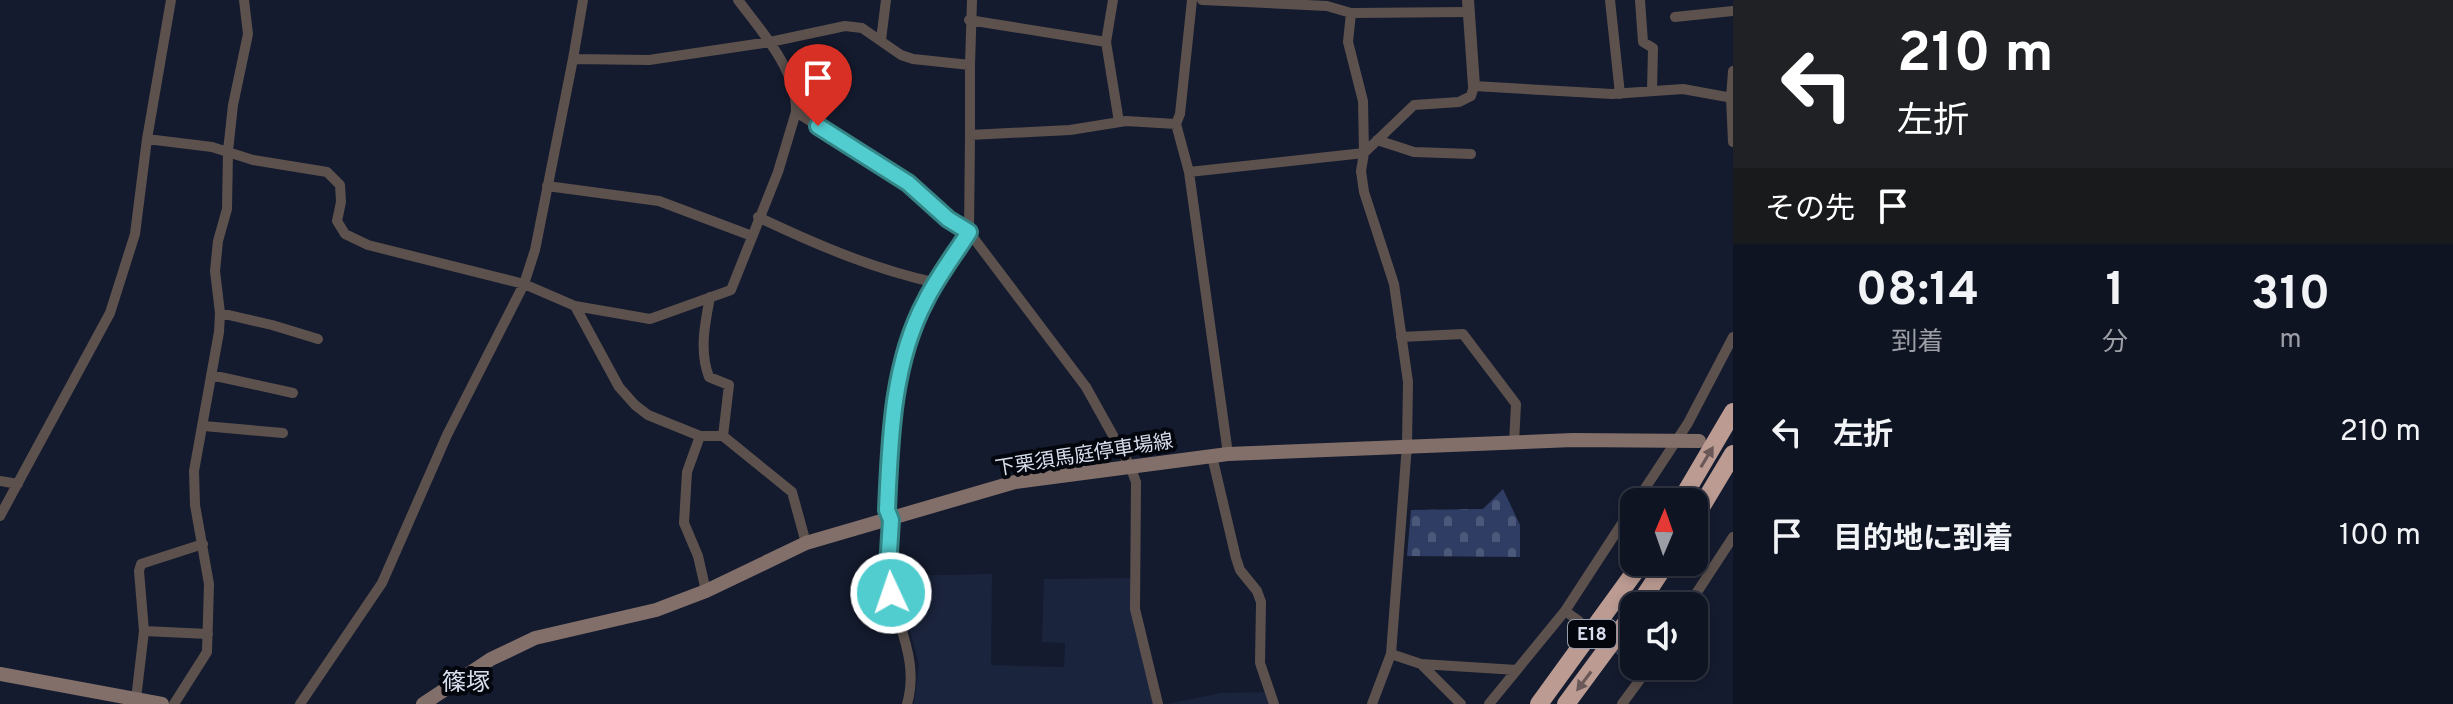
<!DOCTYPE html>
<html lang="ja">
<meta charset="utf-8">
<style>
:root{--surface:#0f1422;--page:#181d2a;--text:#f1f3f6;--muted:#9b9ea5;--line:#2f3340}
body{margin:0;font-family:Overpass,"Noto Sans JP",sans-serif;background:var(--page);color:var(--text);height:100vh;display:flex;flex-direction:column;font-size:30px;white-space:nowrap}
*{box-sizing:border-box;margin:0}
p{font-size:26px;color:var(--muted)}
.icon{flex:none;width:44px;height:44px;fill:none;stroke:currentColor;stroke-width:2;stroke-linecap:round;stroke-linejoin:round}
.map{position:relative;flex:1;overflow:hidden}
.details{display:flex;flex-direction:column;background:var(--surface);width:720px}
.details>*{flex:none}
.banner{background:#202124;color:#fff;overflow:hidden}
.needle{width:52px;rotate:2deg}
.buttons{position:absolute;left:1620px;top:488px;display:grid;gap:16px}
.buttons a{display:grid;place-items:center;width:88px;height:88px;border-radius:16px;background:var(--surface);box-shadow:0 4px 12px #0003,0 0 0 2px var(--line);font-size:40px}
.pin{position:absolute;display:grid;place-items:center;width:68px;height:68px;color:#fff;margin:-82px -34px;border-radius:50% 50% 50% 0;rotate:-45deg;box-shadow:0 0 8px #0007}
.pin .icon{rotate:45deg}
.me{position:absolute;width:88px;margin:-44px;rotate:357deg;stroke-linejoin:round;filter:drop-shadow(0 0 6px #0008)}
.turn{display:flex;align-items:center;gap:28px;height:168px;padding:0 32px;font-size:36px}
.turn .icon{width:104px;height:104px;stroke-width:2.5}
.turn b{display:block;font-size:56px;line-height:68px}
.then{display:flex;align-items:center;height:76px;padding:0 32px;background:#0003;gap:16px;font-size:30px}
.eta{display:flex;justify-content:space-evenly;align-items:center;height:136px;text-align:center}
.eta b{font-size:48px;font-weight:700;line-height:56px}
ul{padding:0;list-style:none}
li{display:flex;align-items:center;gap:24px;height:104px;padding:0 32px}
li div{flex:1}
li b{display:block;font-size:30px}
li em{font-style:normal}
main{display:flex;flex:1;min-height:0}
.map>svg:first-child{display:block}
</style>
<main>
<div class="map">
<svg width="1733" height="704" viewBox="0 0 1733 704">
<defs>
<pattern id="cemetery-stones" width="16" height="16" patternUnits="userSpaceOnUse" patternTransform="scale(2)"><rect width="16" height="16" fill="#2f3c63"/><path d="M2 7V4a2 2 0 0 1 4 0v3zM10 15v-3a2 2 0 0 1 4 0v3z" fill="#4c587a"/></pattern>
</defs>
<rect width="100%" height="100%" fill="#141b2e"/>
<path fill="#1b243d" d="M992,574L991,665L1064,667L1065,643L1042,642L1044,579L1130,578L1154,704H914L919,665L896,576Z
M1268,692L1272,704H1167L1221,693Z"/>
<path fill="url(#cemetery-stones)" d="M1503,489L1520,525V557L1407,556L1411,510L1483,509Z"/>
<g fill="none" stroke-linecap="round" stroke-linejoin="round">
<path stroke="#31384a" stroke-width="10" stroke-dasharray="10 5" stroke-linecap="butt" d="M1590,629L1628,656"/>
<path stroke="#5d514d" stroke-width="10" d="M583,0L573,59L649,60L770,42L845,26L862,28L901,55L913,59L970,65V135L1070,130L1126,121L1176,124L1189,172L1364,153L1414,105L1459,102L1471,96L1474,86L1612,94L1683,89L1733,98
M738,0C762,32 797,70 796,112L908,183L948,219L969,232L1086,387L1130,466L1136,482L1135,609L1158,704
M1113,0L1106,42L1119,122
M1202,0L1327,6L1351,13L1469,12
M1610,0L1620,94
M1640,0L1643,42L1653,48L1652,91
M1351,13L1348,42L1363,101L1364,153L1361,171L1364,192L1394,284L1408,382L1407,445L1391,654L1372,704
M1675,17L1733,11
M969,20L1106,42
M881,40L886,0
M970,65L972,0
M1733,71L1731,98L1733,142
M1176,124L1180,114L1192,0
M147,139L212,147L253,160L327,172L340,185L341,202L337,221L345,234L368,245L524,284L575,306L619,387L635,405L648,415L700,436H723L792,492L806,543
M1377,140L1414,152L1471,154
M1189,172L1228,454
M547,186L659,201L752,236
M758,217C817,245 873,269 937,283
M710,297C705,323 699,351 709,377L729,385L723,436
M575,306L650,319L731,290L778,172L796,112
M220,313L272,325L318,339
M1401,337L1463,334L1516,404L1514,443
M211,375L293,393
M204,426L283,433
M700,436L687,472L684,523L698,556L706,591
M1212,456L1236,558L1240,570L1257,591L1261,602L1260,663L1274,704
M0,481L18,484
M1636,502L1688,423L1733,337
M0,516L110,313L135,234L147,139L171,0
M1688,606L1733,537
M1565,611L1579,621
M144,631L208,634
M1391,654L1421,664L1461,704
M1628,656L1634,660
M1421,664L1517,670
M136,699L144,631L139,571L141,564L203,544
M174,704L207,652L209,584L195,505L194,471L219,332L220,313L215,271L218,241L227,209L228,151L233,105L248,34L244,0
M300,704L382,583L447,435L524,284L535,250L573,59
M907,704C921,655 891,618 888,571C887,550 895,529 887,510L890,439L903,360L925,301L969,232L970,135
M1489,704L1565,611L1634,505
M1622,704L1650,666"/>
<path stroke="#5d514d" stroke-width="12" d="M1468,0L1474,86"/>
<path stroke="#836f69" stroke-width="14" d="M0,674L162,704
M423,704L491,659L535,638L656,610L706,591L806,543L1015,482L1228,454L1573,440L1699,441"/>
<path stroke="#bb9b92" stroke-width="18" d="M1680,502L1733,412
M1694,519L1733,454
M1638,606L1667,562
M1539,704L1642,562
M1566,704L1634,612"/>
</g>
<defs><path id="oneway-solid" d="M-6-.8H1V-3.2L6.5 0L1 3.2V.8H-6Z" transform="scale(2)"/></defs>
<g fill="#695857">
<use href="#oneway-solid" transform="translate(1707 457) rotate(-59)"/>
<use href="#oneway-solid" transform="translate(1584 681) rotate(127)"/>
</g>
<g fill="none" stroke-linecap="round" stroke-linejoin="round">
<g stroke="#358587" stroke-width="20">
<path id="route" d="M818,126L908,183L948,219L969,232C955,254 938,276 926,300C892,363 890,440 887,510L891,520L888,568L891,593"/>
</g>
<use href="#route" stroke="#52cdcf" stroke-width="14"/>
</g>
<g text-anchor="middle" stroke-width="8" stroke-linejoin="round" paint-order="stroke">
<rect fill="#04060e" stroke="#989da9" stroke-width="2" x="1568" y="620" width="48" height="28" rx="6"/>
<g font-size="18" font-weight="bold" fill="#d8deec">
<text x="1592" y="640">E18</text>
</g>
<g font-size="20" fill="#d8deec" stroke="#04060e">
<text transform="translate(1084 454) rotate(-9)" y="7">下栗須馬庭停車場線</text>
</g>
<g font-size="24" fill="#d8deec" stroke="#04060e">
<text x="466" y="690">篠塚</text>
</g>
</g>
</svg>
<div class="buttons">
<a><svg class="needle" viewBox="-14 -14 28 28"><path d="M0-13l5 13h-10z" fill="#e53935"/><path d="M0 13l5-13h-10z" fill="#9b9ea5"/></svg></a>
<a><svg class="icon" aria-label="sound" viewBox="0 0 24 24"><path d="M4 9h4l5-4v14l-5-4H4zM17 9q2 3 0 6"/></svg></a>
</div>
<div class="pin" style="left:818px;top:126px;background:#d93025"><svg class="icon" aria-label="arrive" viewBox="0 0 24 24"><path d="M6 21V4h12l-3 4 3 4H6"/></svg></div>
<svg class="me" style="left:891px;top:593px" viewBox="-20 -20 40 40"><circle r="17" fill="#52cdcf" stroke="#fff" stroke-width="3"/><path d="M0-11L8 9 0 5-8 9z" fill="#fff"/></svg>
</div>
<section class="details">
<div class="banner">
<div class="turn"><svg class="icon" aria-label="left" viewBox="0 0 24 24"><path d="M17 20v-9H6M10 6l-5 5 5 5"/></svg><div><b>210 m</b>左折</div></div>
<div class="then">その先<svg class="icon" aria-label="arrive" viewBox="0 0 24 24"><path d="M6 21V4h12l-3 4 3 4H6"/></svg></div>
</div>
<div class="eta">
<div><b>08:14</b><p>到着</p></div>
<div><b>1</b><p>分</p></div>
<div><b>310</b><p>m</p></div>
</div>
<ul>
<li><svg class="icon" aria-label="left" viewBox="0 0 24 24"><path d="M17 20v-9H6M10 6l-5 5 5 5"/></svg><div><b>左折</b></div><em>210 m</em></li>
<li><svg class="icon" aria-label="arrive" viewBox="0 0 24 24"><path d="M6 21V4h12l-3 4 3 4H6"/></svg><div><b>目的地に到着</b></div><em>100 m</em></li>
</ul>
</section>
</main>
